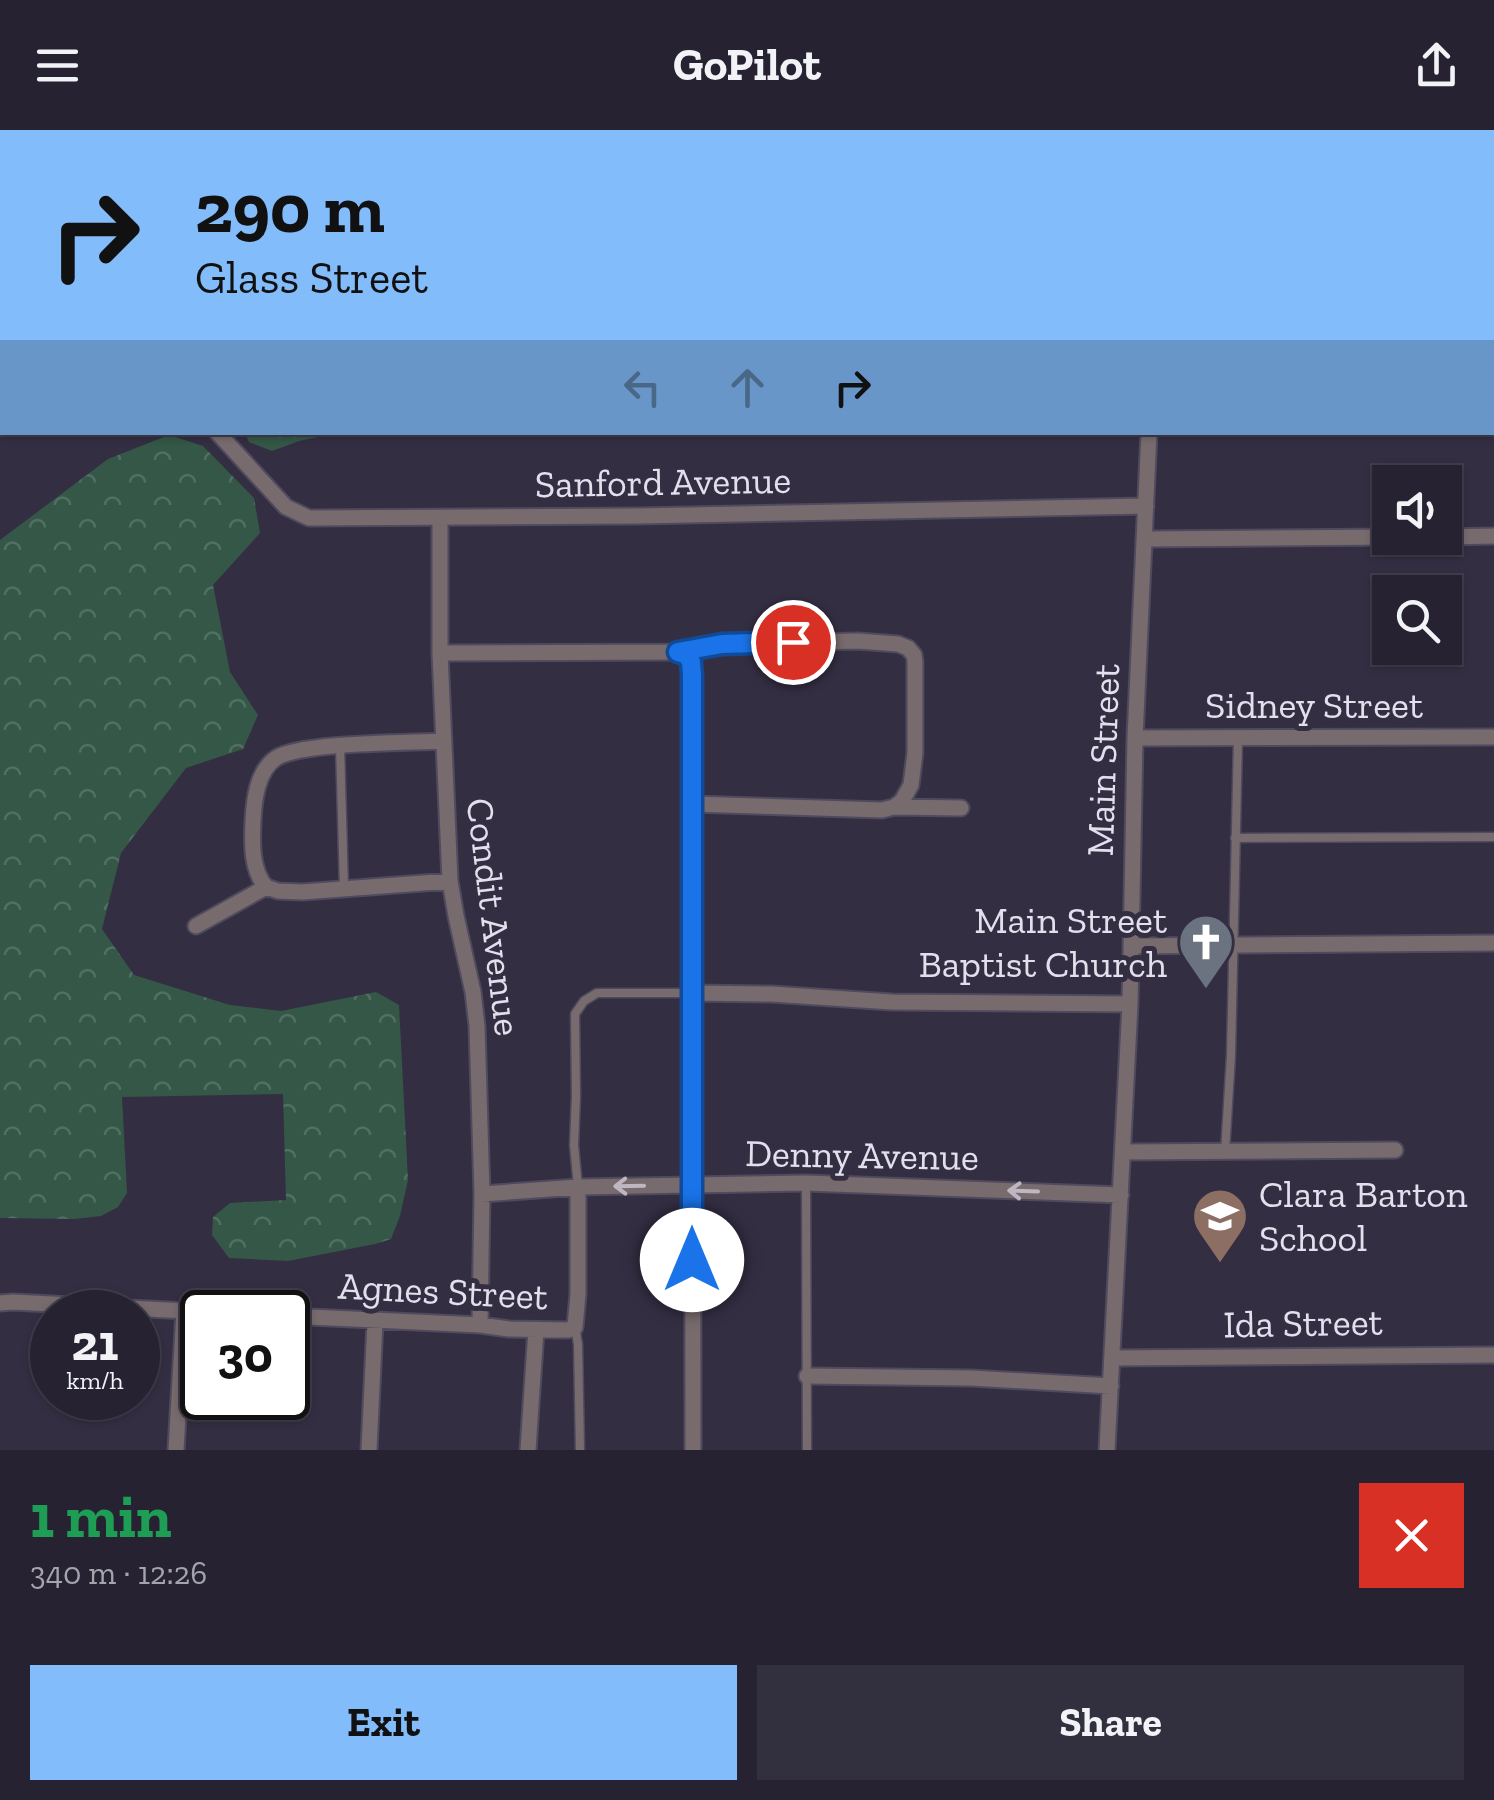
<!DOCTYPE html>
<meta charset="utf-8">
<style>
:root{--surface:#262232;--page:#322f3e;--text:#f1f3f6;--muted:#a4a4ac;--line:#423f4d;--accent:#83bcfb}
body{margin:0;font-family:"Zilla Slab",serif;background:var(--page);color:var(--text);height:100vh;display:flex;flex-direction:column;font-size:38px;white-space:nowrap}
*{box-sizing:border-box;margin:0}
p{font-size:32px;color:var(--muted)}
.icon{flex:none;width:55px;height:55px;fill:none;stroke:currentColor;stroke-width:2;stroke-linecap:round;stroke-linejoin:round}
.map{position:relative;height:1320px;overflow:hidden}
.details{display:flex;flex-direction:column;background:var(--surface);flex:1}
.details>*{flex:none}
.top-card{position:absolute;left:0px;top:0px;width:1495px;height:305px;box-shadow:0 2px 8px #0004,0 0 0 2px var(--line);background:#83bcfb;color:#111;overflow:hidden}
.tools{position:absolute;left:1372px;top:335px;display:grid;gap:20px}
.tools a{display:grid;place-items:center;width:90px;height:90px;border-radius:0px;background:var(--surface);box-shadow:0 2px 8px #0004,0 0 0 2px var(--line);font-size:50px}
.speed{position:absolute;left:30px;top:1160px;display:flex;gap:20px;font-size:50px;font-weight:700;text-align:center}
.speed>*{display:grid;place-content:center;width:130px;height:130px;border-radius:50%;background:var(--surface);box-shadow:0 2px 8px #0004,0 0 0 2px var(--line);line-height:1}
.speed small{font-size:25px;font-weight:400}
.speed .limit{border:5px solid #111;border-radius:15px;background:#fff;color:#111}
.pin{position:absolute;display:grid;place-items:center;width:85px;height:85px;color:#fff;margin:-42px;border:5px solid #fff;border-radius:50%;box-shadow:0 2px 10px #0007}
.me{position:absolute;width:110px;margin:-55px;rotate:0deg;stroke-linejoin:round;filter:drop-shadow(0 0 8px #0008)}
.turn{display:flex;align-items:center;gap:35px;height:210px;padding:0 30px;font-size:45px}
.turn .icon{width:130px;height:130px;stroke-width:2.5}
.turn b{display:block;font-size:70px;line-height:85px}
.lanes{display:flex;align-items:center;height:95px;padding:0 30px;background:#0003;justify-content:center;gap:50px;direction:ltr}
.lanes .off{opacity:.35}
.round{display:grid;place-items:center;flex:none;width:105px;height:105px;border-radius:0px;background:var(--page)}
.summary{display:flex;align-items:center;justify-content:space-between;height:170px;padding:0 30px}
h1{font-size:60px;font-weight:700;line-height:75px;color:#1e9e55}
.button{display:flex;gap:20px;margin-top:auto;padding:20px 30px}
.button a{flex:1;height:115px;border-radius:0px;background:var(--accent);color:#111;font-size:40px;font-weight:700;line-height:115px;text-align:center}
.button a+a{background:var(--page);color:var(--text)}
header{display:flex;justify-content:space-between;align-items:center;height:130px;padding:0 30px;background:var(--surface);font-size:45px;font-weight:700}
.map>svg:first-child{display:block}
</style>
<header><svg class="icon" aria-label="menu" viewBox="0 0 24 24"><path d="M4 6h16M4 12h16M4 18h16"/></svg>GoPilot<svg class="icon" aria-label="share" viewBox="0 0 24 24"><path d="M12 15V3M7 8l5-5 5 5M5 13v7h14v-7"/></svg></header>
<div class="map">
<svg width="1494" height="1320" viewBox="0 0 1494 1320">
<defs>
<pattern id="forest-crowns" width="20" height="18" patternUnits="userSpaceOnUse" patternTransform="scale(2.5)"><rect width="20" height="18" fill="#345747"/><path d="M2 6a3 3 0 1 1 6 0M12 15a3 3 0 1 1 6 0" fill="none" stroke="#516f62"/></pattern>
</defs>
<rect width="100%" height="100%" fill="#332e42"/>
<path fill="#3c354f" d="M487,0H862L863,2H489Z"/>
<path fill="url(#forest-crowns)" d="M245,303H397L327,305L299,311L272,321L249,312Z
M169,305L203,316L254,368L260,403L213,455L230,542L258,585L243,619L186,638L121,723L102,799L134,845L230,875L281,881L376,862L399,875L408,1050L400,1086L391,1109L375,1114L288,1131L229,1128L212,1105L213,1087L230,1073L286,1070L283,964L122,967L127,1063L118,1077L101,1086L74,1089L0,1088V410L108,329Z"/>
<g fill="none" stroke-linecap="round" stroke-linejoin="round">
<g stroke="#4f4a5d" stroke-width="11">
<path id="service" d="M485,0L487,2
M502,0L504,2
M588,0L590,2
M628,2L632,0
M340,616L344,759
M1235,708L1494,707
M1225,1022L1231,925L1238,608
M806,1055L807,1320
M578,1057L574,1015L576,966L575,884L584,871L597,863H693
M575,1197L578,1214L580,1320"/>
</g>
<g stroke="#4f4a5d" stroke-width="19">
<path id="minor" d="M1161,2V0
M1492,17H1494
M0,160L2,163
M1492,211H1494
M217,302L286,377L309,388L638,386L1146,376
M440,388V523L450,751L456,786L473,862L477,896L482,1064L480,1195
M1445,407L1494,406
M1145,409L1390,407
M678,521L687,525L691,532L692,545L693,1320
M440,523L676,522L722,514L858,511L898,514L908,518L914,525L915,532V623L911,655L902,671L894,677
M1135,608L1494,607
M693,674L882,680L894,677L961,678
M266,757C251,740 252,712 253,691C254,670 257,641 276,628C301,612 409,613 444,611
M196,796L266,757L278,761L302,762L450,751
M1131,816L1494,813
M693,863L771,864L892,872L1130,874
M1123,1022L1395,1020
M482,1064L578,1057L806,1053L1121,1065
M0,1173L13,1172L206,1182
M288,1186L480,1195L509,1199L568,1200L575,1197L578,1164V1057
M1112,1228L1494,1225
M807,1246L971,1248L1111,1256
M176,1320L184,1181
M369,1320L375,1192
M528,1320L536,1200
M1107,1320L1130,874L1135,608L1149,302"/>
</g>
<g stroke="#4f4a5d" stroke-width="24">
<path id="secondary" d="M263,2L266,0
M0,215L2,213"/>
</g>
<use href="#service" stroke="#786b6e" stroke-width="8"/>
<use href="#minor" stroke="#786b6e" stroke-width="15"/>
<use href="#secondary" stroke="#9f8b90" stroke-width="20"/>
</g>
<defs><path id="oneway-shaft" d="M-6 0H5M1.5-3L5.5 0L1.5 3" fill="none" stroke-width="1.6" stroke-linecap="round" stroke-linejoin="round" transform="scale(2.5)"/></defs>
<g stroke="#beb7c1">
<use href="#oneway-shaft" transform="translate(629 1056) rotate(179)"/>
<use href="#oneway-shaft" transform="translate(1023 1061) rotate(-178)"/>
</g>
<g fill="none" stroke-linecap="round" stroke-linejoin="round">
<g stroke="#114b97" stroke-width="25">
<path id="route" d="M692,1130V545L691,532L687,525L678,522L722,514L793,512"/>
</g>
<use href="#route" stroke="#1a73e8" stroke-width="18"/>
</g>
<defs>
<g id="church-pin" transform="scale(2.875)"><path d="M0 17L-7.5 6A9.5 9.5 0 1 1 7.5 6Z" fill="#6b7280" stroke="#332e42"/><path d="M-1.2-6h2.4v3.5h3.3v2.4h-3.3V6h-2.4V-.1h-3.3v-2.4h3.3Z" fill="#fff"/></g>
<g id="school-pin" transform="scale(2.875)"><path d="M0 17L-7.5 6A9.5 9.5 0 1 1 7.5 6Z" fill="#8d6e63" stroke="#332e42"/><path d="M0-5L7-2L0 1L-7-2ZM-4 1L0 2.5L4 1V4Q0 6-4 4Z" fill="#fff"/></g>
</defs>
<g fill-rule="evenodd">
<use href="#church-pin" x="1206" y="812"/>
<use href="#school-pin" x="1220" y="1086"/>
</g>
<g text-anchor="middle" stroke-width="10" stroke-linejoin="round" paint-order="stroke">
<g font-size="38" fill="#e3e0ed" stroke="#332e42">
<text transform="translate(663 352) rotate(-1)" y="13">Sanford Avenue</text>
<text x="1314" y="588">Sidney Street</text>
<text transform="translate(1103 630) rotate(-88)" y="13">Main Street</text>
<text transform="translate(494 787) rotate(83)" y="13">Condit Avenue</text>
<text transform="translate(862 1025) rotate(1)" y="13">Denny Avenue</text>
<text transform="translate(443 1161) rotate(3)" y="13">Agnes Street</text>
<text transform="translate(1303 1193) rotate(-1)" y="13">Ida Street</text>
</g>
<g font-size="38" fill="#e3e0ed" stroke="#332e42" text-anchor="end">
<text x="1167" y="803">Main Street<tspan x="1167" dy="44">Baptist Church</tspan></text>
<text x="1259" y="1077" text-anchor="start">Clara Barton<tspan x="1259" dy="44">School</tspan></text>
</g>
</g>
</svg>
<div class="tools">
<a><svg class="icon" aria-label="sound" viewBox="0 0 24 24"><path d="M4 9h4l5-4v14l-5-4H4zM17 9q2 3 0 6"/></svg></a>
<a><svg class="icon" aria-label="search" viewBox="0 0 24 24"><circle cx="10" cy="10" r="6"/><path d="M15 15l6 6"/></svg></a>
</div>
<div class="speed"><div>21<small>km/h</small></div><div class="limit">30</div></div>
<div class="pin" style="left:793px;top:512px;background:#d93025"><svg class="icon" aria-label="arrive" viewBox="0 0 24 24"><path d="M6 21V4h12l-3 4 3 4H6"/></svg></div>
<svg class="me" style="left:692px;top:1130px" viewBox="-20 -20 40 40"><circle r="19" fill="#fff"/><path d="M0-13L10 11 0 6-10 11z" fill="#1a73e8"/></svg>
<div class="top-card">
<div class="turn"><svg class="icon" aria-label="right" viewBox="0 0 24 24"><path d="M7 20v-9h11M14 6l5 5-5 5"/></svg><div><b>290 m</b>Glass Street</div></div>
<div class="lanes"><svg class="icon off" aria-label="left" viewBox="0 0 24 24"><path d="M17 20v-9H6M10 6l-5 5 5 5"/></svg><svg class="icon off" aria-label="ahead" viewBox="0 0 24 24"><path d="M12 20V5M6 11l6-6 6 6"/></svg><svg class="icon" aria-label="right" viewBox="0 0 24 24"><path d="M7 20v-9h11M14 6l5 5-5 5"/></svg></div>
</div>
</div>
<section class="details">
<div class="summary"><div><h1>1 min</h1><p>340 m · 12:26</p></div><a class="round" style="background:#d93025;color:#fff"><svg class="icon" aria-label="close" viewBox="0 0 24 24"><path d="M6 6l12 12M18 6L6 18"/></svg></a></div>
<div class="button"><a>Exit</a><a>Share</a></div>
</section>
